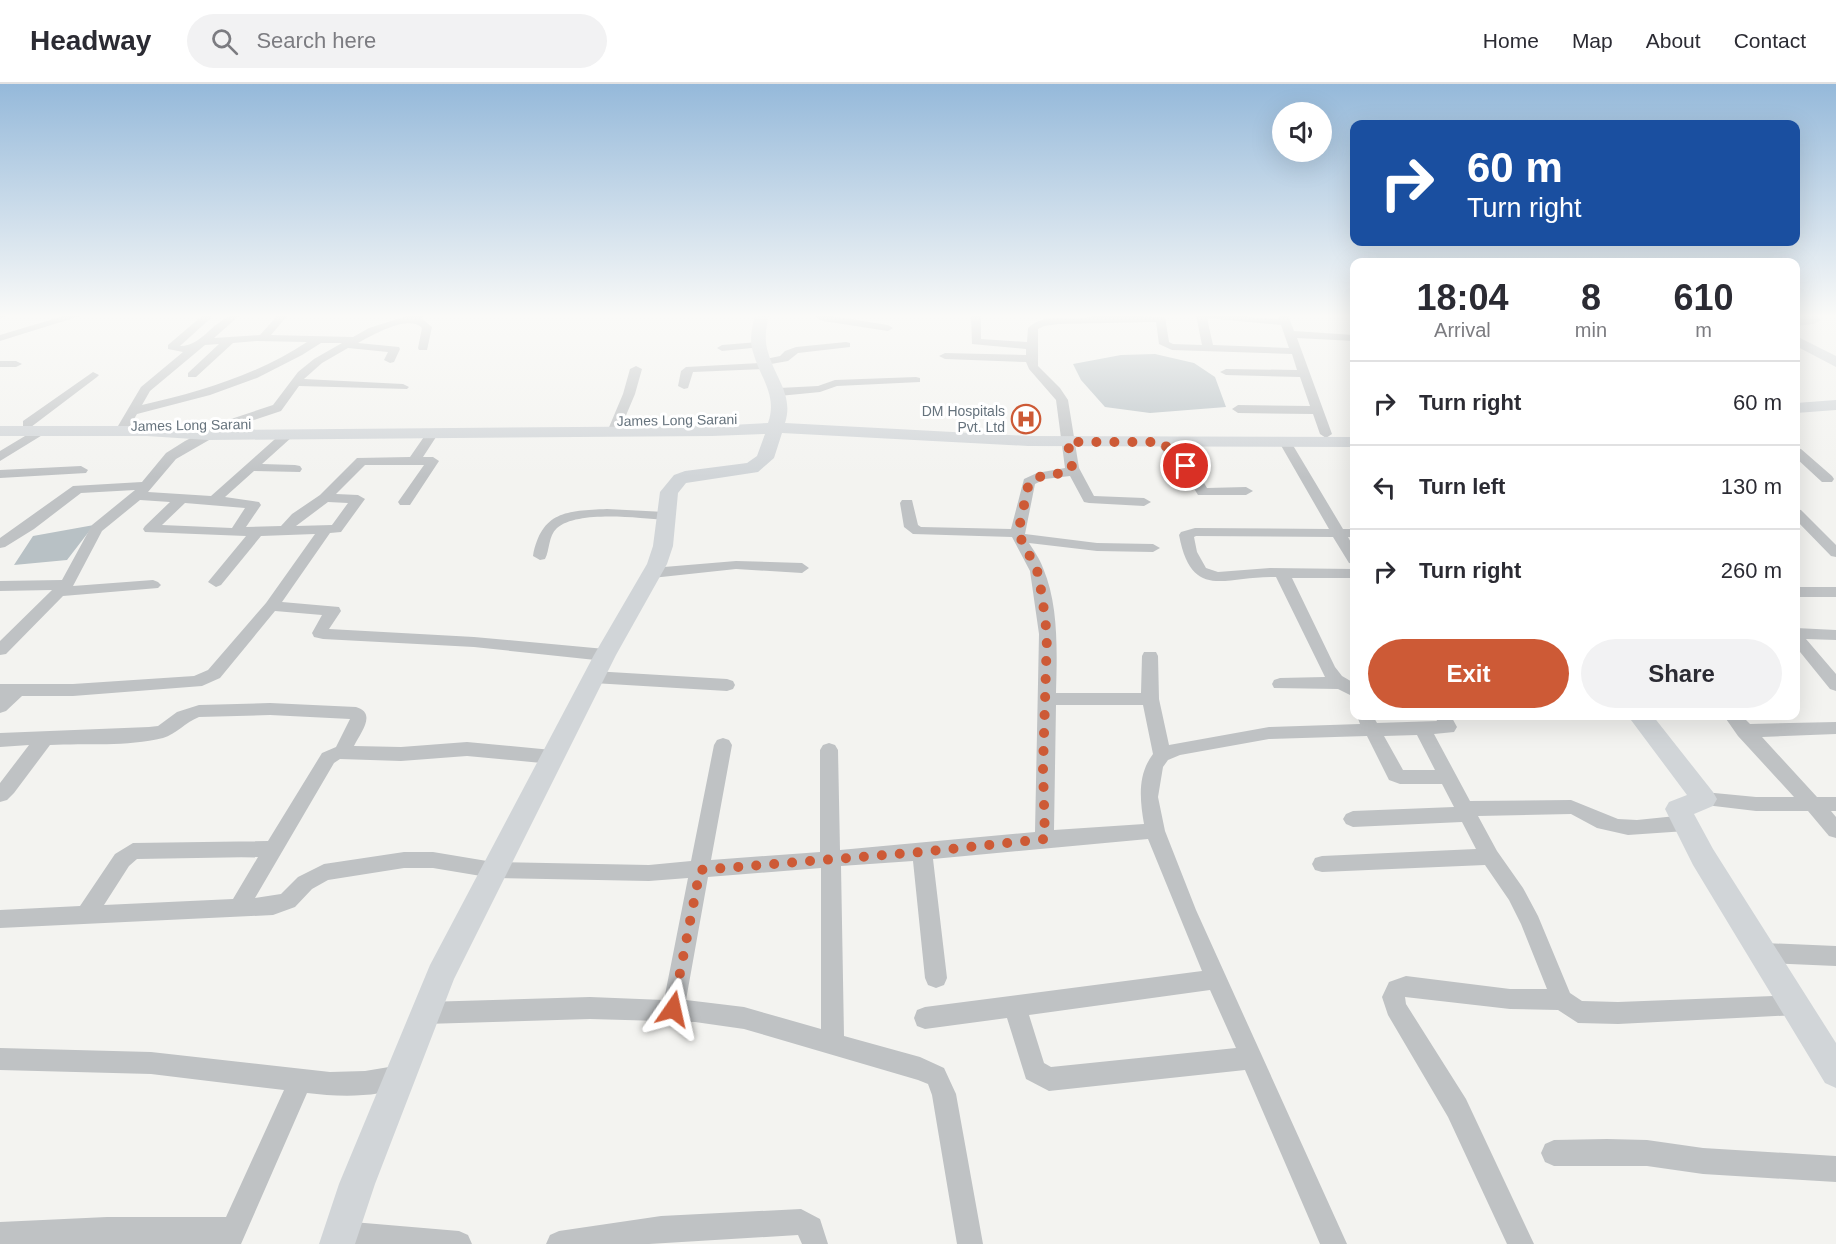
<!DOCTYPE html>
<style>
:root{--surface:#fff;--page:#f2f2f3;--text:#2b2b33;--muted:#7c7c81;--line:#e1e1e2;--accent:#cd5a36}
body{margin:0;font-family:Helvetica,sans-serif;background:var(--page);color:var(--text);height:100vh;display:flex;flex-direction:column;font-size:22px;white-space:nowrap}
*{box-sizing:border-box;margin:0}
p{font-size:20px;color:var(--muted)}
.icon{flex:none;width:33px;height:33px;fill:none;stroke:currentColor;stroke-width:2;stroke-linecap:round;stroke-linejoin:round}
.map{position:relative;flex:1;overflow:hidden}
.drawer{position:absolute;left:1350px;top:174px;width:450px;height:462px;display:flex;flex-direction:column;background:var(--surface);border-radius:12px;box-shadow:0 6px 24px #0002}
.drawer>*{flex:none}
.top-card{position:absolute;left:1350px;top:36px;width:450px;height:126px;border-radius:12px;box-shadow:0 6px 24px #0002;background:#1a4fa0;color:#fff;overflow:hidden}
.tools{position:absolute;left:1272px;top:18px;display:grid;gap:12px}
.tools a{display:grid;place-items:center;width:60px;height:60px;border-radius:50%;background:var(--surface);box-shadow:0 6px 24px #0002;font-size:30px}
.pin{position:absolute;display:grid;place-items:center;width:51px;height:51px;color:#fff;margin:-26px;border:3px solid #fff;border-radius:50%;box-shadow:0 2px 6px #0007}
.me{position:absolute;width:66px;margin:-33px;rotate:11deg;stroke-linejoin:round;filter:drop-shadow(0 0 4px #0008)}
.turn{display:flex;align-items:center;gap:21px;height:126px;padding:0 18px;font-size:27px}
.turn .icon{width:78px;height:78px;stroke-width:2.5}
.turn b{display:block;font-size:42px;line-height:51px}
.eta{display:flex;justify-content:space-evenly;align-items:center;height:102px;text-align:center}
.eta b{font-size:36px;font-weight:800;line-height:42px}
.button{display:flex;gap:12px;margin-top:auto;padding:12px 18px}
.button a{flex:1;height:69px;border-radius:36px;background:var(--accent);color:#fff;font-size:24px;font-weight:800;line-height:69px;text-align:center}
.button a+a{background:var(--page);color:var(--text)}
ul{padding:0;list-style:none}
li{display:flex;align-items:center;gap:18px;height:84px;padding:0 18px;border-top:2px solid var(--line)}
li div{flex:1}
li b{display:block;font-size:22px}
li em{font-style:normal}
header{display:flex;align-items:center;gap:36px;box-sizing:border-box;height:84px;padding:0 30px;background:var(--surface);border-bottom:2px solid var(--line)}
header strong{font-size:28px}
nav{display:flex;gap:33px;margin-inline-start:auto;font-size:21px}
.search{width:420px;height:54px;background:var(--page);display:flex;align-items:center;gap:15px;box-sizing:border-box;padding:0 21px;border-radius:33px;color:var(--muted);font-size:22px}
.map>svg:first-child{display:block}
</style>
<header>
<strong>Headway</strong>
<div class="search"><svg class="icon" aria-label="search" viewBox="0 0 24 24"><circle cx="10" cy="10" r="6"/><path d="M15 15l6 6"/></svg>Search here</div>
<nav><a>Home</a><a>Map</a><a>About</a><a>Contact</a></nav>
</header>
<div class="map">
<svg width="1836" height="1160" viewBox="0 0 1836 1160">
<rect width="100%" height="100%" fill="#f3f3f0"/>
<path fill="#b8c1c5" d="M1155,270L1194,279L1215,293L1226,323L1150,329L1105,323L1081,296L1073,280L1121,271Z
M94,441L67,476L14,481L33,452Z"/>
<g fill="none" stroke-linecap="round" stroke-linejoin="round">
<path fill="#bfc2c4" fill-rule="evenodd" d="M0,231H8L0,235Z
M67,231H83L0,257V251Z
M203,231H214L180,262C205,262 215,230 240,231L214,254L260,251L278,231H288L271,251L353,253L369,244L410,231H425L421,234L432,243L427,266H419L418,264L422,244C408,230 373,251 358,259L399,263L400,265L394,278L390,279L384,276L388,268L348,264L322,279L304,295L403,300L409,303L407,305L299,302L281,327L230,344L176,375L148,408L211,412L284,347H292L294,350L292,353L262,380L295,381L300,382L302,385L300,388L254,387L225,413L259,418L261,421L246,443L281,442L292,430L320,411L357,374L410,373L428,347H436L438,350L423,373H433L439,377L410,421H400L398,418L424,381H365L336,410L358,411L365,415L341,448L330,449L282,518L339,523L341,527L329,545L474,553L605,565L611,567L613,571L611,575L605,577L474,563L323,555L314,553L312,549L322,531L275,527L220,594L202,602L73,612H22L6,627L0,629V600H73L194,592L208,586L266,519L315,450L261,452L221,501L216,503L208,498L246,452L145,448L143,445L145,442L170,418L140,416L102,447L73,502L153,496L158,498L161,501L158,504L63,512L6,570L0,571V557L52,506L0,507V497L62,496L92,441L135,406L81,409L34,445L5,463L0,464V454L73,402L142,398L166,369L185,357L222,338L273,321L298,288L314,275L342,259H321L302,271L257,294L210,311L137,330L128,345H120L118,342L141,303L183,268L168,265V261ZM257,257L307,258C257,291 199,308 142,321L150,307L205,261L219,260L188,289V293H196L233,259ZM328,418L348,419L332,441L296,442ZM185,419L245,424L232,444L162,441Z
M812,231H825L888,241L893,244L888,247L823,237Z
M971,231H981V255L1027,258L1028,244C1047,226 1074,240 1096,231L1165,233L1169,258L1173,260L1202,261L1196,231H1246L1247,233L1279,235L1278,231H1288L1294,247L1354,251V257L1297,254L1332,350L1326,354L1320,350L1313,330L1238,329L1232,325L1238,321L1310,322L1300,293L1226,291L1220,288L1226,285L1297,286L1292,270L1172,266L1159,260L1156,238L1059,240L1044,242L1038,245V282L1060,304L1068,316L1079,384L1094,412L1144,414L1151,418L1144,422L1089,419L1084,418L1070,392L1045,395L1035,400L1025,450L1097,459L1153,460L1160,464L1153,468L1097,467L1029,459C1034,467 1040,475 1043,484C1059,521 1057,569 1056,609H1141L1142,572L1144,568H1156L1158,572L1159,615L1169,661L1269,643L1360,640L1357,632H1373L1377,639L1437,637L1435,632H1451L1457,643L1454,648L1434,650L1470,717L1571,716L1618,735L1637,736L1686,731L1693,734L1696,739L1693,744L1686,747L1628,751L1597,744L1571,730L1478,732L1497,767L1523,804L1538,832L1570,909L1582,917L1618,918L1796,911L1804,914L1807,921L1804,928L1796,931L1618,940L1578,939L1558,926L1510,925L1405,913L1406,920L1466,1015L1534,1160H1507L1448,1033L1388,931L1382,913L1389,898L1406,892L1510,905H1547L1521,840L1509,816L1485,781L1322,788L1315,786L1312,780L1315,774L1322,772L1476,765L1462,738L1353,743L1346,740L1343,735L1346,730L1353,727L1454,723L1442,700H1400L1389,696L1367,652L1269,655L1180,671L1168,676L1163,683L1158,713L1165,747L1196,826L1347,1160H1320L1245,986L1049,1007L1026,995L1007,934L925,945L917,942L914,934L917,926L925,923L1202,887L1148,755L933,775L947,894L944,901L936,904L928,901L925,894L913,777L841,782L844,952L920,973L944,984L956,1010L983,1160H957L932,1011L928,1000L918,996L744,945L695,938L590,935L425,940L417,937L414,929L417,921L425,918L590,913L664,916L688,794L649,797L493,794L433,784H404L328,796L312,805L295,823L273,831L0,844V826L80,822L115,770L133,759L268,757L322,669L336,663L350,635L270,631L199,633C186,638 176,650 163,654C127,663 86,659 50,661L14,709L7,716L0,718V699L29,661L0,663V649L149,643L158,642L177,628L199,621L270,619L356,623C377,629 361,648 354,662L401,663L467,658L552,666L558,668L561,673L558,678L552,680L467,672L401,677L340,675L334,679L255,814L281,810L298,793L324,780L404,768H433L493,778L649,781L691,777L714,661L717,656L723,654L729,656L732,661L711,776L820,768V666L823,661L829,659L835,661L838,666L840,766L1035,748L1039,550L1030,487L1012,453L913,450L904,443L900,419L902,416H912L918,441L921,443L1011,445L1024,395L1037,389L1065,384L1056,316L1029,285L1026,278L945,275L939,272L945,269L1026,271V265L972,260ZM1207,234L1281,241L1289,264L1213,261ZM1056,621H1143L1153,670C1137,691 1140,716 1144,740L1054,746ZM1417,651L1435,686H1403L1384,652ZM258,773L233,815L104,821L129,782L137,775ZM821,784V945L744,923L686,916L708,793ZM1210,906L1236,964L1051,983L1044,979L1029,931Z
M758,258L762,259V263L722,267L717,264L722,261Z
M846,258L850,259V263L798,269L788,277L771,280L770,284L766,285L693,288L688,304L684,305L678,302L681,287L686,283L760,279L761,276L780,272L785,267L796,263Z
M0,277H16L22,280L16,283H0Z
M636,282L642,285L635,310L619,348L617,351H609L607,348L623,310L630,285Z
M93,288L99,291L97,293L31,343H23V337Z
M916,293L920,294V298L837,302L820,308L779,312L773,308L779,304L818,302L835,296Z
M40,343L46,347L44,350L0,377V367Z
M1163,354L1167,355L1180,372L1192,379L1207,404L1246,403L1253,407L1246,411H1198L1182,385L1170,378L1157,358Z
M1285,354L1291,358L1343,445H1354V453H1348L1354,464V480L1349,479L1333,453L1196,452L1194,453L1197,468L1206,484L1218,488L1270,484L1354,485V494H1292L1335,583L1342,592L1354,599V613L1338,605L1274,604L1272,600L1274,596L1280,594L1325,593L1276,493C1226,491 1192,519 1179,451L1181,448L1195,444L1329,445L1279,358Z
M1796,364L1801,365L1832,392L1834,395L1832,398H1822L1796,374Z
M81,382L88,386L86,389L0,394V386Z
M607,425L665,428L672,432L665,436C639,434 578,426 557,444C548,452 550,466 545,475L540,476L533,472C542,427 566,427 607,425Z
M1796,425L1801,426L1836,461V473L1831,472L1796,436Z
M736,477L802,479L809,484L802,489L736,485L652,494L645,489L652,484Z
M1796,503H1836V513H1796Z
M1796,544L1836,546V556L1806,555L1836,590V607L1830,605L1796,563Z
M593,587L727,595L733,597L735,601L733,605L727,607L593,599L587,597L585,593L587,589Z
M1724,632H1742L1750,640L1836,638V650L1762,653L1817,713H1836V727H1831L1836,733V754L1829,752L1808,727H1756L1697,720L1695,715L1697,710L1704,708L1756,713H1794L1738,652Z
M1764,859L1836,862V882L1764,879L1756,876L1753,869L1756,862Z
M0,964L151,968L330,988L365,987L401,981L409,985L413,993L409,1001C378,1014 340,1013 307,1009L241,1160H0V1138L107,1133H226L284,1006L151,990L0,986Z
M1607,1055L1647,1056L1703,1064L1836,1072V1098L1703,1090L1647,1082H1554L1545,1078L1541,1069L1545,1060L1554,1056Z
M801,1125L820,1135L828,1160H802L798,1151L649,1160H546L550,1151L559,1147L661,1132Z
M341,1137L459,1147L468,1151L472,1160H333L328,1150L332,1141Z"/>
<path fill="#d1d5d8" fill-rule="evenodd" d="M755,231H769C766,243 764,256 768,268C775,294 794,311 785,339L1028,352L1354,353V363L1028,362L782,349L774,374L758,388L686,399L678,409L673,462L667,480L616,571L454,895L375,1100L355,1160H319L339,1100L430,881L594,571L647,480L653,462L660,408L674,391L685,387L747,379L757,372L765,350L712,352L208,356L147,352H0V342H147L208,346L712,342L768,339C778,311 760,294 753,268C749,256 752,243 755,231Z
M1802,231H1817L1821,236L1814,240L1796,242V234L1803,233Z
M1796,252L1836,272V283L1796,262Z
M1836,316V326L1796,329V319Z
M1628,632H1653L1713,708L1717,715L1713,722L1694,730L1713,765L1836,959V1004L1825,999L1693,781L1665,725L1669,718L1687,711Z"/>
</g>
<linearGradient id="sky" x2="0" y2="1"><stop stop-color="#95b9da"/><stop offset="0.59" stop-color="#fafaf8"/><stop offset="1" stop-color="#fafaf8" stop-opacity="0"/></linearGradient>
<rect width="1836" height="393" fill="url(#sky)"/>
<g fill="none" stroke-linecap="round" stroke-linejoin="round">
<path stroke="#cd5a36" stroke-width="10" stroke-dasharray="0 18" d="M673,925L700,786L922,768L1045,755L1043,684L1047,551L1042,511L1037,486L1018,449L1029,398L1042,392L1069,388C1076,380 1069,367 1067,358H1163L1175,375L1186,382"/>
</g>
<defs>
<g id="hospital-ring" transform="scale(1.5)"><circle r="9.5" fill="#fff" stroke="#cd5a36" stroke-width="1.5"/><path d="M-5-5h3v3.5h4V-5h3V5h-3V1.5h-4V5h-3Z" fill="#cd5a36"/></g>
</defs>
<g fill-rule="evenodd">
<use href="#hospital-ring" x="1026" y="335"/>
</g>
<g text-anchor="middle" stroke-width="6" stroke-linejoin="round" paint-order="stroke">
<g font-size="14" fill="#66737d" stroke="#fff" text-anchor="end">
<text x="1005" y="332">DM Hospitals<tspan x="1005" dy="16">Pvt. Ltd</tspan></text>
</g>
<g font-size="14" fill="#66737d" stroke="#fff">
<text transform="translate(677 336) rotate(-1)" y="5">James Long Sarani</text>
<text transform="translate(191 341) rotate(-1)" y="5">James Long Sarani</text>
</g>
</g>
</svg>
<div class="tools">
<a><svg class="icon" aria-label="sound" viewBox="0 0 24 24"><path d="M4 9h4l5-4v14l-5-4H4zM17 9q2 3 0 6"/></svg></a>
</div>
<div class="pin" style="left:1186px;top:382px;background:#d93025"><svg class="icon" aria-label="arrive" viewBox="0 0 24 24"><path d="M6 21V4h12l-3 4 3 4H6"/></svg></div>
<svg class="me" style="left:673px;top:925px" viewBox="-20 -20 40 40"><path d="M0-17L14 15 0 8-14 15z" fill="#cd5a36" stroke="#fff" stroke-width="4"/></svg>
<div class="top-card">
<div class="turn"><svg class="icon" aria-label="right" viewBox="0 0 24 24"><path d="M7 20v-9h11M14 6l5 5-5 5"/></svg><div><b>60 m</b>Turn right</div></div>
</div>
<section class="drawer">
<div class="eta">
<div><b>18:04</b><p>Arrival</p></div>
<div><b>8</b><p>min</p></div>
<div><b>610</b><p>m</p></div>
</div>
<ul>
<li><svg class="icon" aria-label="right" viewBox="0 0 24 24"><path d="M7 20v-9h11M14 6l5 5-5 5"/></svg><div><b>Turn right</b></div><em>60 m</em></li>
<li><svg class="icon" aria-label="left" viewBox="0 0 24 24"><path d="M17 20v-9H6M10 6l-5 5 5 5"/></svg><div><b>Turn left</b></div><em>130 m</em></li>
<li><svg class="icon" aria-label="right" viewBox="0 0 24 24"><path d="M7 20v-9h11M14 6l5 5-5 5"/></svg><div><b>Turn right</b></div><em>260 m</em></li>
</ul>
<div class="button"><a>Exit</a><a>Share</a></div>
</section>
</div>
